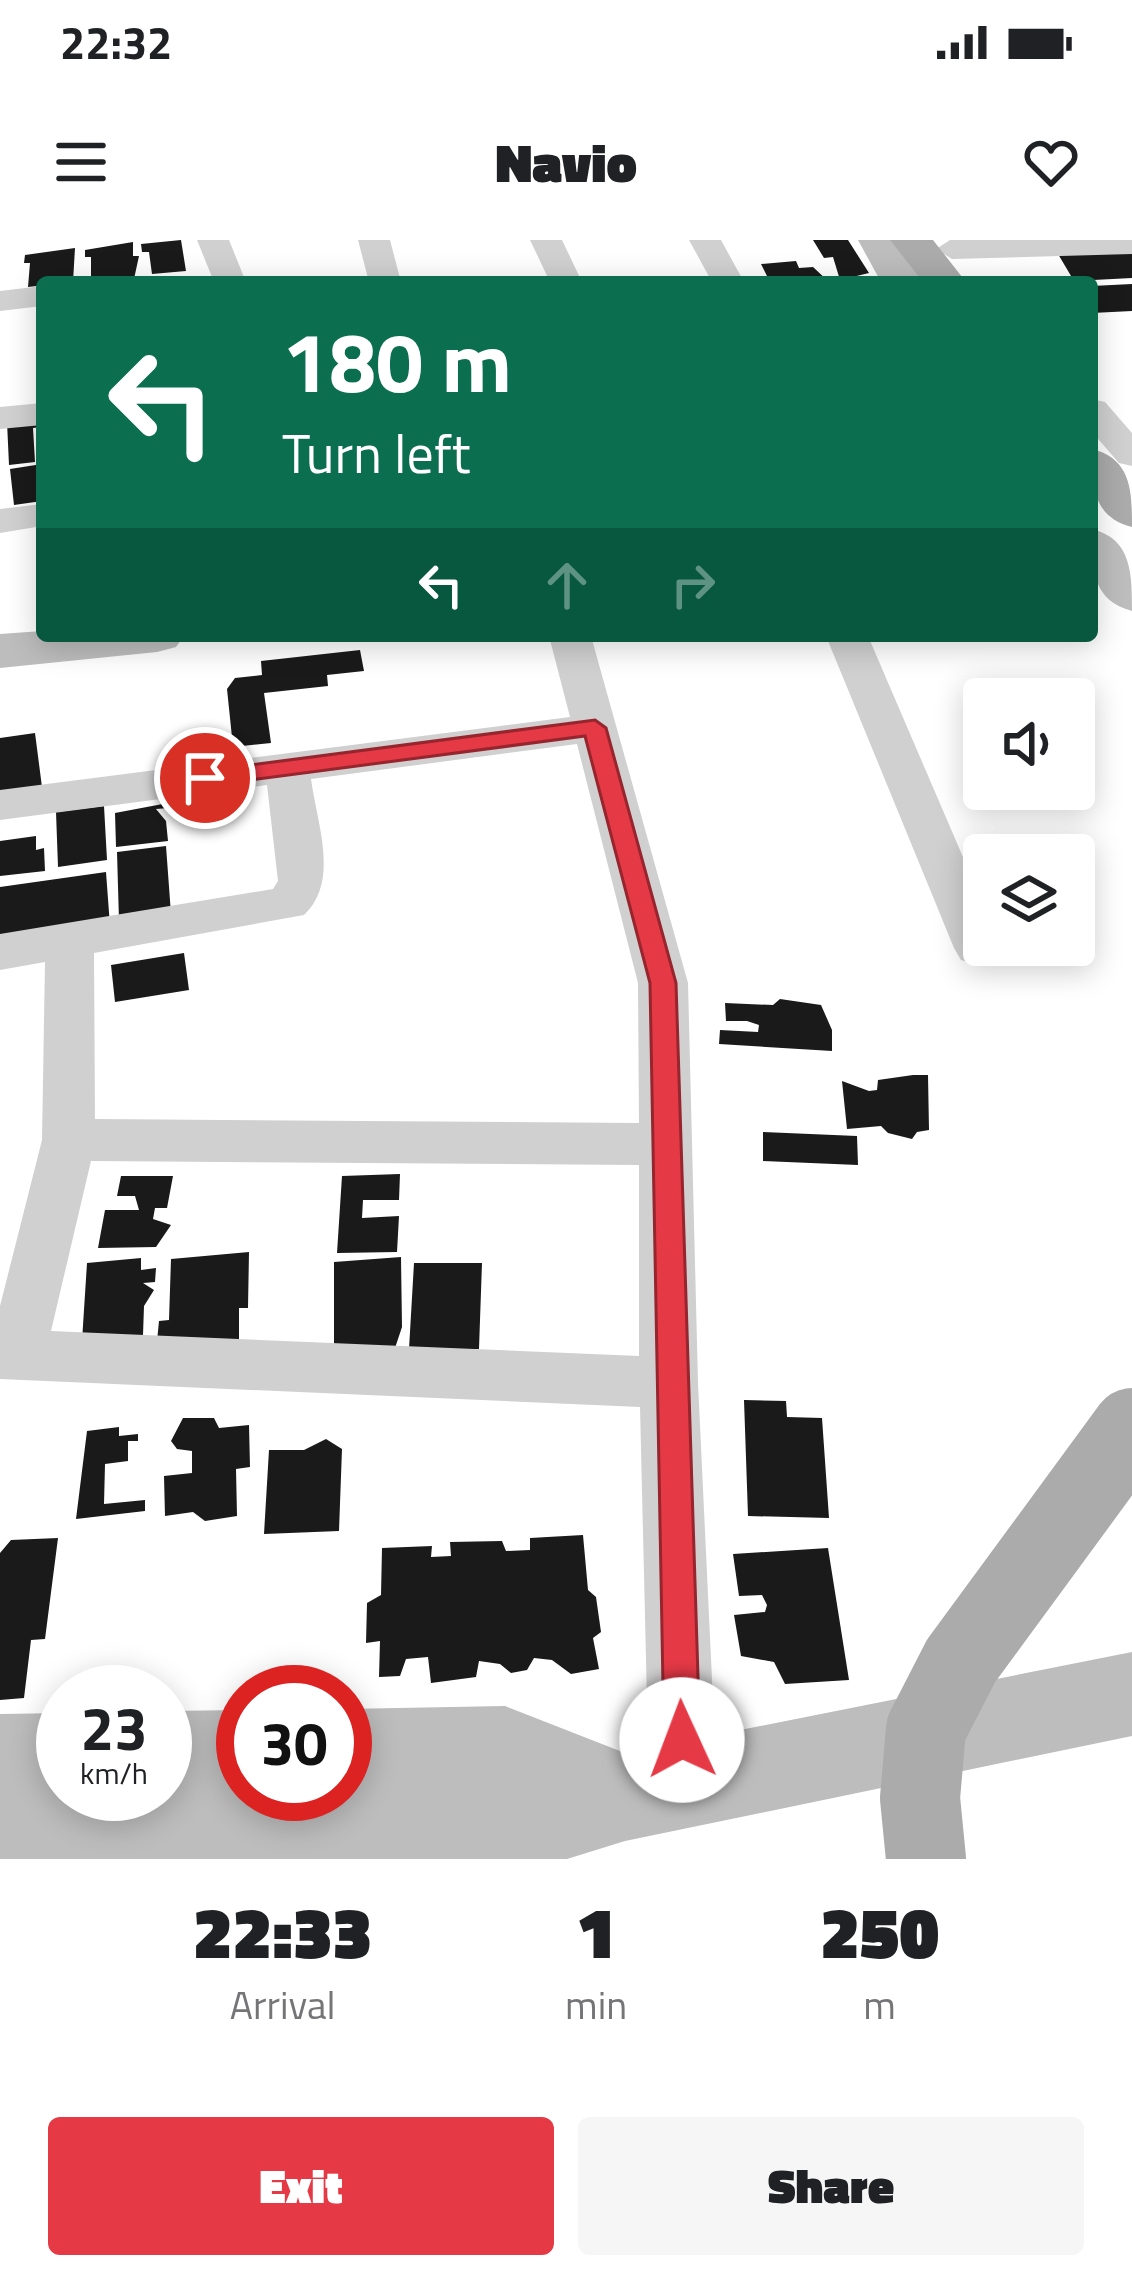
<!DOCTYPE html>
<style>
:root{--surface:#fff;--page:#f6f6f6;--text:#202124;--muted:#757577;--accent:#e63946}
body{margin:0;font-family:"Titillium Web",sans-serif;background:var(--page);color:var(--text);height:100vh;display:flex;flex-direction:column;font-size:45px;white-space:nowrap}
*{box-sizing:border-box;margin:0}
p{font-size:39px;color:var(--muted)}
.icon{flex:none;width:66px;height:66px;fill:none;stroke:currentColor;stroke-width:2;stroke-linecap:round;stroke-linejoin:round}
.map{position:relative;height:1619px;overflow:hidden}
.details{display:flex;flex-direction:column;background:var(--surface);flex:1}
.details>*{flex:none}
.banner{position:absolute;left:36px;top:36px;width:1062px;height:366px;border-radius:12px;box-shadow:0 6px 30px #0003;background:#0b6e4f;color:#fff;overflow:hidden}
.tools{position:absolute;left:963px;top:438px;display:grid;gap:24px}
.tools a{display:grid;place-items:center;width:132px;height:132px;border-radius:12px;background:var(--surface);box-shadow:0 6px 30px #0003;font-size:60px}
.speed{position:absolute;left:36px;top:1425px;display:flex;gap:24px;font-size:60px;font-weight:700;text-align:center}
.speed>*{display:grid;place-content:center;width:156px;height:156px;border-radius:50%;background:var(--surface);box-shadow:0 6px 30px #0003;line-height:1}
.speed small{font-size:30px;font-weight:400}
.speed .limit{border:18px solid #d22;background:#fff;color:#111}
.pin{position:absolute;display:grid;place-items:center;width:102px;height:102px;color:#fff;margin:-51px;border:6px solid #fff;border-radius:50%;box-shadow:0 3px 12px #0007}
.me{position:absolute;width:132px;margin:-66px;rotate:358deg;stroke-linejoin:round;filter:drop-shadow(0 0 9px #0008)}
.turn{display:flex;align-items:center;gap:42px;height:252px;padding:0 48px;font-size:54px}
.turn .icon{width:156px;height:156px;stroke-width:2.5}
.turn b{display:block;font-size:84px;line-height:102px}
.lanes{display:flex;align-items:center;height:114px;padding:0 48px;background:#0003;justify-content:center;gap:60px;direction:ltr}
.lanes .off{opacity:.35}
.eta{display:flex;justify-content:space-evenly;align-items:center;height:204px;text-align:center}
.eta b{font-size:72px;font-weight:800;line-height:84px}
.primary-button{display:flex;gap:24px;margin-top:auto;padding:24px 48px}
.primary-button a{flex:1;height:138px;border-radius:12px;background:var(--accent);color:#fff;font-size:48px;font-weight:800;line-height:138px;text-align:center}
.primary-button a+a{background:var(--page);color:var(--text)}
.status{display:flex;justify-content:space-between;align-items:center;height:84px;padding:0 60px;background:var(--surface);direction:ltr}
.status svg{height:33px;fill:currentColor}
header{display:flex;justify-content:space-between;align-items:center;height:156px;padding:0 48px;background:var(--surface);font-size:54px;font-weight:800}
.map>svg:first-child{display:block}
</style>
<div class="status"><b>22:32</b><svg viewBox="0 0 49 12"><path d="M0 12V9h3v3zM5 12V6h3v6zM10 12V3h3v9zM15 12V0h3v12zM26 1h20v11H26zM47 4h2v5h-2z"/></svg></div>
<header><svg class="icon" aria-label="menu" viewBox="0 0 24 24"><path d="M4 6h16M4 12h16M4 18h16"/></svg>Navio<svg class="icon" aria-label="heart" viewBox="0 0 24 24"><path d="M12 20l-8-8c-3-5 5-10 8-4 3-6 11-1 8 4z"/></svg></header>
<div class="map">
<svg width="1132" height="1619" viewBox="0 0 1132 1619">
<rect width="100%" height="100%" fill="#fff"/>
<path fill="#1a1a1a" d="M181,0L186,31L152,34L149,12H142L141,4Z
M813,0H848L869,33L840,40L833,17L824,18Z
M133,2V16H139L134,39L91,42V17H85V10Z
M75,8L73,42L28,47L30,23H24L25,15Z
M1132,11V38L1074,41L1058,14Z
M796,21L799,28L813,27L829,42H770L761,24Z
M1132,44V71L1092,73V46Z
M42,178V187L33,188L35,222L9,225L7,182Z
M42,224V261L14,265L10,229Z
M360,410L364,431L327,435L328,446L264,453L271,503L233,507L227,449L235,438L262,435L261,421Z
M35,493L42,547L0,554V498Z
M168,563L169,568L156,569L166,581L168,601L116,607L115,573Z
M104,566L107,620L58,627L56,572Z
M36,596V610L44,608L45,631L0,636V601Z
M166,606L171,674L119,681L117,612Z
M106,632L110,686L0,703V647Z
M184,713L189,750L115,762L111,725Z
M780,759L821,765L832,790V811L719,804L720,790L758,792L759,785L747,781H726L725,763L773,765Z
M913,835H928L929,890L917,892L912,899L888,893L881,886L847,889L842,841L869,851L877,850L878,840Z
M763,892L857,896L858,925L763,921Z
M400,934L399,960H363L362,978L399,976L397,1012L337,1013L342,936Z
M121,936H173L167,968H155L153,979L171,985L156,1007L98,1008L105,970H139L135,956H117Z
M249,1012L248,1068H239V1099L157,1101L159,1081L169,1080L171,1019Z
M401,1017L402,1087L395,1108L334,1104V1022Z
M141,1018V1030L156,1028L155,1042L143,1043L154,1050L144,1066L143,1095L82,1101L87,1023Z
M414,1023H482L479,1109H409Z
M744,1160L786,1161L787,1177L822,1178L829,1278L748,1276Z
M183,1178H214L219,1188L249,1185L250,1227L236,1229L237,1276L205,1281L193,1272L165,1276L164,1236L192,1233V1211L177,1209L171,1201Z
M119,1187V1196L138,1194V1201H128V1221L105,1224L104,1264L145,1260V1271L76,1279L87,1191Z
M326,1199L342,1209L339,1291L264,1294L269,1210H304Z
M583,1295L588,1350L596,1357L601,1392L593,1398L599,1429L571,1434L552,1420L534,1418L527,1430L511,1433L500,1424L479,1421L476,1437L431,1443L428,1417L406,1419L400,1436L379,1437L380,1401L366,1403L367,1363L381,1355L382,1308L432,1306L431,1317L451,1316L450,1302L502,1301L506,1311L530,1310V1298Z
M58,1298L45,1399L31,1400L24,1458L0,1460V1313L11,1300Z
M828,1308L849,1440L785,1444L774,1422L741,1416L734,1375L765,1372L767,1365L762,1355L739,1356L733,1314Z"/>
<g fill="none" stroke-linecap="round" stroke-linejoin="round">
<path fill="#d0d0d0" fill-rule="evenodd" d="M197,0H229L246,42H214Z
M358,0H390L401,42H369Z
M530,0H562L582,42H550Z
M689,0H721L744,42H712Z
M950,0H1132V14L952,19L936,9Z
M42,46V66L0,71V51Z
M1092,159L1105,162L1132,193V226L1119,223L1092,192Z
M42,163V185L0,189V167Z
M42,264V286L0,293V269Z
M549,396H591L688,743L698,1143L717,1545L707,1569L683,1579L659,1569L649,1545L640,1167L0,1139V1066L42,900L45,722L0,730V694L273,649L278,641L267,545L0,580V550L570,477ZM577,504L638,743L639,883L95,879L94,713L304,675C340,641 317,584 311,539ZM91,921L639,925V1116L51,1091Z
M826,396H868L984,666V705L1002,708L995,720L978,725L961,720L954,708Z"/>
<path fill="#bdbdbd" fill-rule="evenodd" d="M858,0H900L923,42H881Z
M1092,289C1132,299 1132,334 1132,371C1090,360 1092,325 1092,289Z
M42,391V396H184L176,407L157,412L0,428V394Z
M1132,1412V1496L625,1601L567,1619H0V1474L63,1473V1554H80L66,1559L162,1558L153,1554H165V1471L243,1470V1554H345V1469L505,1466L625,1513Z"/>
<path fill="#ababab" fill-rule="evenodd" d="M890,0H933L966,42H923Z
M1092,209C1132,219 1132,252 1132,287C1092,277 1092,244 1092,209Z"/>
<path stroke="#ababab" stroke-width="80" d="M926,1619L920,1558L926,1489L961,1421L1132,1188"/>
</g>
<path fill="#e63946" stroke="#96252e" stroke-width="3" d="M595,480L606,488L676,743L700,1500L694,1513L682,1518L669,1513L664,1500L650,743L585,496L205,546L193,538L205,531Z"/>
</svg>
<div class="tools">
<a><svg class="icon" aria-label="sound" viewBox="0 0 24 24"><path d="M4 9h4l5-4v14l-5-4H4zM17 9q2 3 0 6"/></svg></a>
<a><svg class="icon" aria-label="layers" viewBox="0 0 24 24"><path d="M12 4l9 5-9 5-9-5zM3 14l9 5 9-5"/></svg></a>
</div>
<div class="speed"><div>23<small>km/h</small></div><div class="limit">30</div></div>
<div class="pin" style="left:205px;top:538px;background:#d93025"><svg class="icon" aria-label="arrive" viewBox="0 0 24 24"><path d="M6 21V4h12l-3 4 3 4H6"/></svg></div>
<svg class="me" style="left:682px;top:1500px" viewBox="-20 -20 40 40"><circle r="19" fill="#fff"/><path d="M0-13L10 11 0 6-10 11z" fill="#e63946"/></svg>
<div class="banner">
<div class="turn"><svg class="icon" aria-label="left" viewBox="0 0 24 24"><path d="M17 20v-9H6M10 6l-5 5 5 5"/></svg><div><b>180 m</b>Turn left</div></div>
<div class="lanes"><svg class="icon" aria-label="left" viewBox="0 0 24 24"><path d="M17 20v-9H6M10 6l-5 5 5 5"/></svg><svg class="icon off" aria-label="ahead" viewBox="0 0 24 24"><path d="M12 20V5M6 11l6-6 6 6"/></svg><svg class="icon off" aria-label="right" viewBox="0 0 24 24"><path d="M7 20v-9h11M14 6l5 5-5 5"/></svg></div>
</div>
</div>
<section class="details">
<div class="eta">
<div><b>22:33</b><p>Arrival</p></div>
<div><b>1</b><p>min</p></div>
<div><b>250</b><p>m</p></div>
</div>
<div class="primary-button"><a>Exit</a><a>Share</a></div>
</section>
